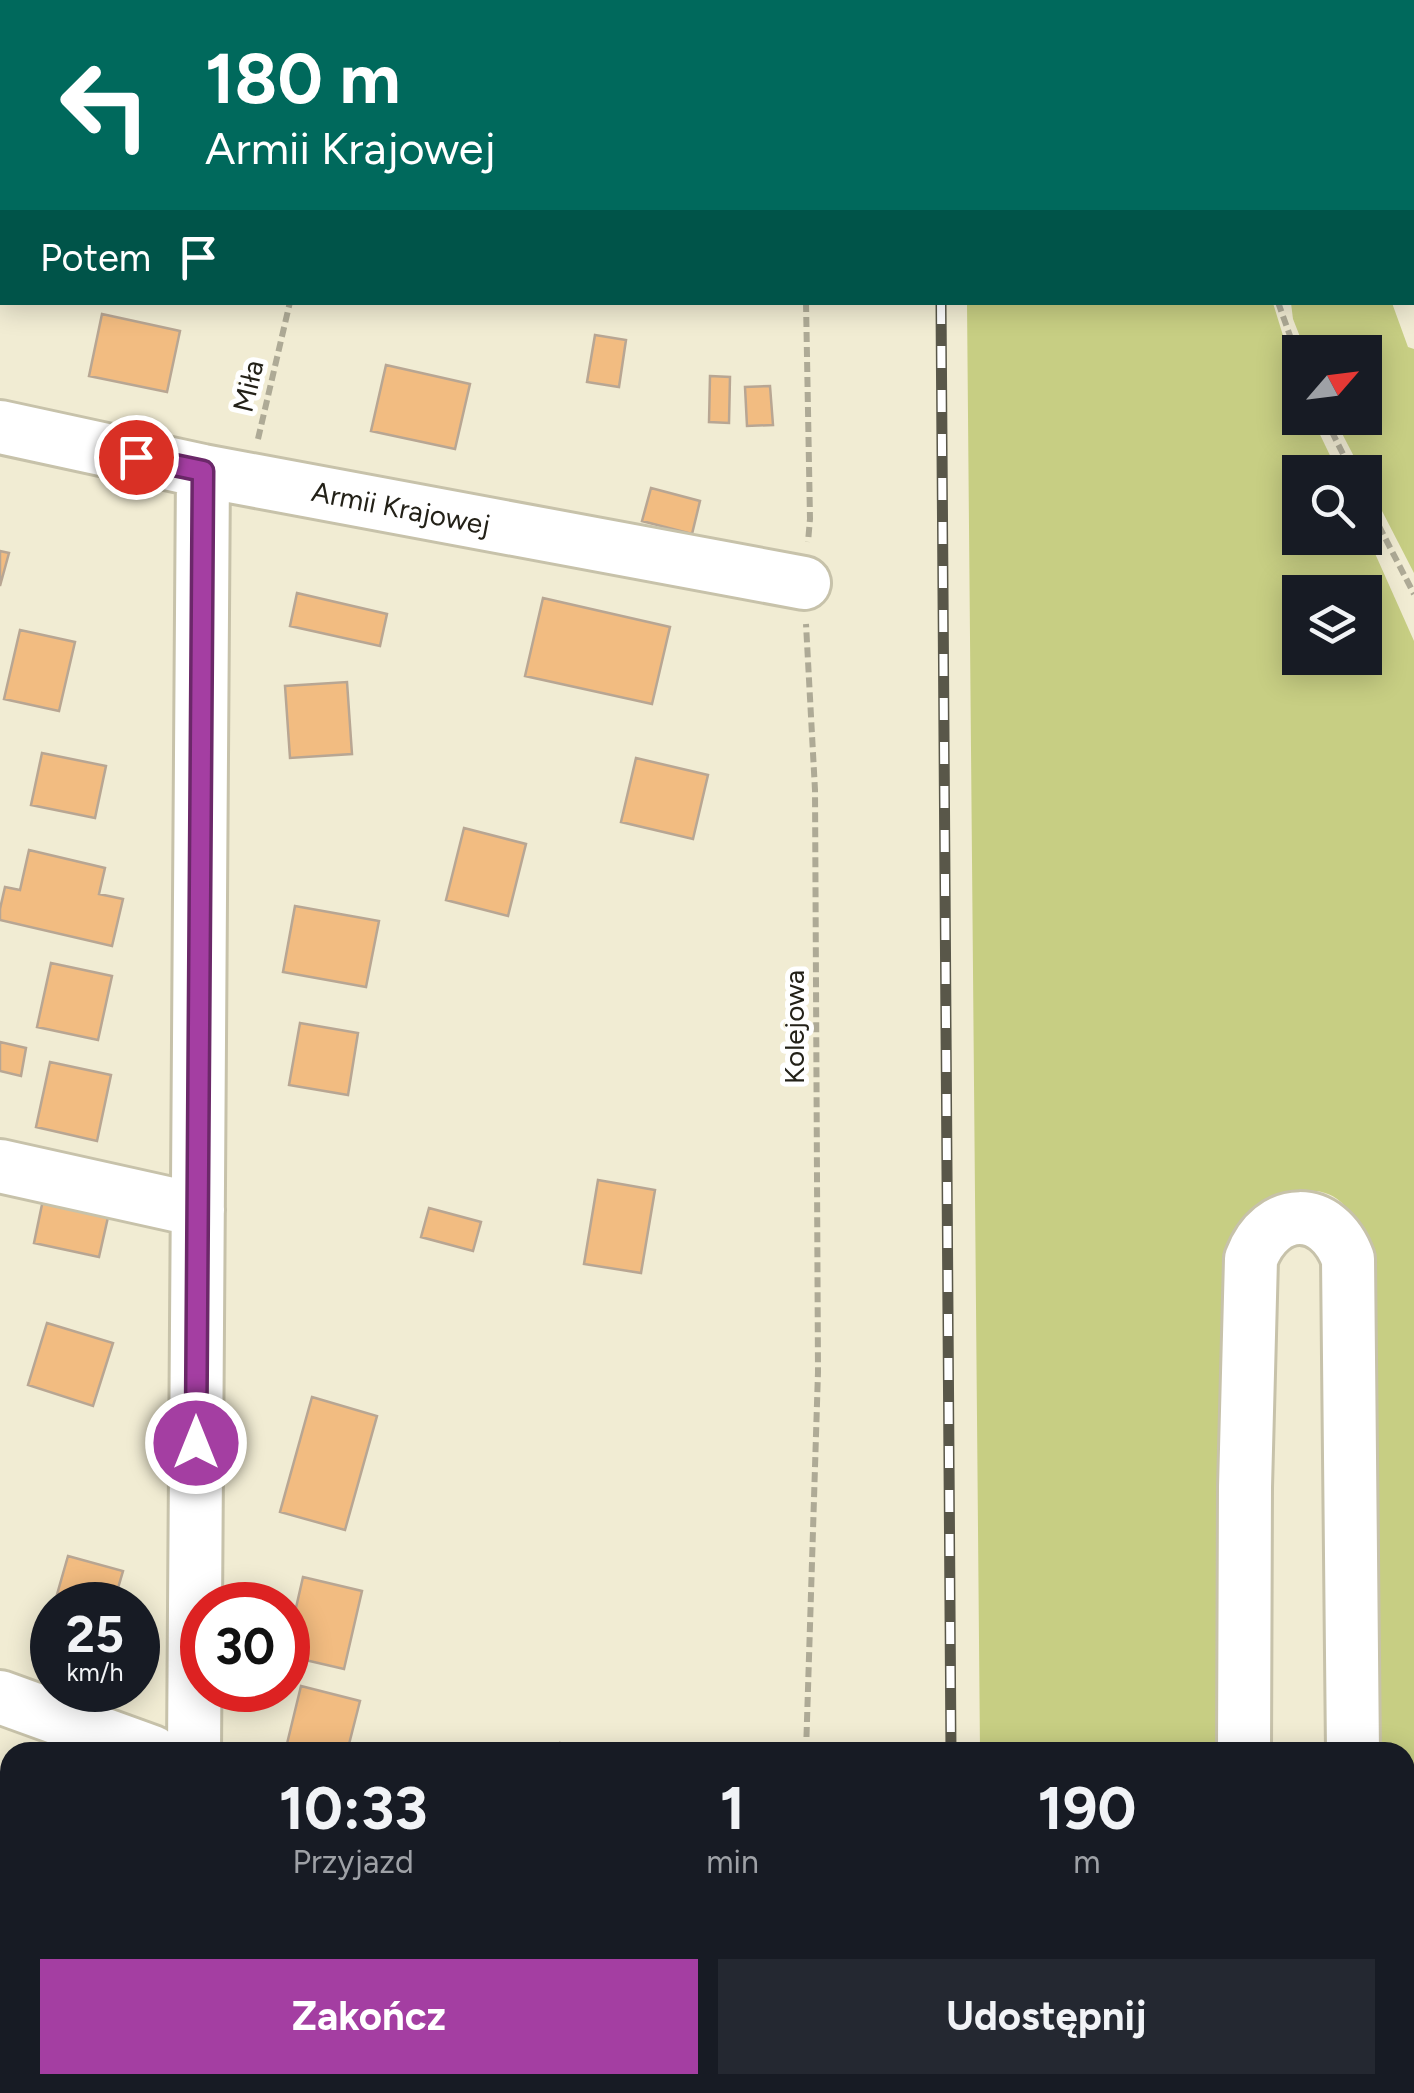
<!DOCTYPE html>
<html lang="pl">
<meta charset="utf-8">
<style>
:root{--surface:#171b24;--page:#242831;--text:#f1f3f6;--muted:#9ea1a6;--accent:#a43ea2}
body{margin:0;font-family:Figtree,sans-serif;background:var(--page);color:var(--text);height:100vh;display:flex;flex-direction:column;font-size:38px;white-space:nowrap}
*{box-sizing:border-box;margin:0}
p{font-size:32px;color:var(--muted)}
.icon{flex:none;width:55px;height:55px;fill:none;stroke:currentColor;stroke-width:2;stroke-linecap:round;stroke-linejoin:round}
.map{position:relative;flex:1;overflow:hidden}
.drawer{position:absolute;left:0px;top:1742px;width:1415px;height:352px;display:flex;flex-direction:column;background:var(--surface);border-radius:30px 30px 0 0;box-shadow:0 5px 25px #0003}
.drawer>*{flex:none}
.guide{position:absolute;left:0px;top:0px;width:1415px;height:305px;box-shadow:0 5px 25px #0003;background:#00695c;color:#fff;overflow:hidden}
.needle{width:65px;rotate:62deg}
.fabs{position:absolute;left:1282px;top:335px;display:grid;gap:20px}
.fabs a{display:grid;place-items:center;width:100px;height:100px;border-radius:0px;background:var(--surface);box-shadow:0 5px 25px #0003;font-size:50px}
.speed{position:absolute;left:30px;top:1582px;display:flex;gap:20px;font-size:50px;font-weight:700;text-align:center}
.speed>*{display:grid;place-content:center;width:130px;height:130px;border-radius:50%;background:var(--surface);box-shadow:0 5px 25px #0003;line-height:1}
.speed small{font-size:25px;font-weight:400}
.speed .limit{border:15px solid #d22;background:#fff;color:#111}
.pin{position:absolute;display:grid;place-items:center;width:85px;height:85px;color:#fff;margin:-42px;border:5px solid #fff;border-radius:50%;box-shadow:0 2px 10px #0007}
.me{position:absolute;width:110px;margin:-55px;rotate:0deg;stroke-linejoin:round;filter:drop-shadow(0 0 8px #0008)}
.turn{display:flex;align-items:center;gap:35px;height:210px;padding:0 40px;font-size:45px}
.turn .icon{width:130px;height:130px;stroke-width:2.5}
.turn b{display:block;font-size:70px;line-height:85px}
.then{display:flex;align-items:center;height:95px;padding:0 40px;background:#0003;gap:20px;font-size:38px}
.eta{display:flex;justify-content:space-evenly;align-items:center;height:170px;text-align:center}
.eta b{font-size:60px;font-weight:700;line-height:70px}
.button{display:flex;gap:20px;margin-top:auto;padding:20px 40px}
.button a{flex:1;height:115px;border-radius:0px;background:var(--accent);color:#fff;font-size:40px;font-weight:700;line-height:115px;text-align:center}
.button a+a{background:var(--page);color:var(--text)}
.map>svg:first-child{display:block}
</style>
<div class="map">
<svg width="1414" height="2093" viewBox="0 0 1414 2093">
<rect width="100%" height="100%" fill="#f1ecd3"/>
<path fill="#c7ce83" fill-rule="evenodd" d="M379,0H812V2H378Z
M967,0H1215L1216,2H967Z
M1236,0H1414V5L1412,2H1237Z
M967,303H1273L1300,391V418H1312L1338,472H1300V538H1365V531L1414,641V2093H1371V2085H1405V1752H1370L1361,1235C1356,1226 1351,1214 1345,1206C1322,1180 1287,1192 1261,1206L1233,1752H980ZM1300,592H1365V658H1300Z
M1291,303H1392L1408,347L1414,349V573L1365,478V472H1362L1334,418H1365V352H1306L1293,319Z
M983,2085H1233V2093H983Z"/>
<path fill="#f2bc81" stroke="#b8a693" stroke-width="2.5" d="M212,0H273L272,2H212Z
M0,246L2,247L1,301H0Z
M102,314L180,331L167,392L89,376Z
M595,335L626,340L619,387L587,382Z
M386,365L470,384L455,449L371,431Z
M710,376L730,377L729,423L709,422Z
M770,386L773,425L747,426L745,387Z
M651,488L700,501L692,534L642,521Z
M0,551L9,553L0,586Z
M297,593L387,614L380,646L290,626Z
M543,598L670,627L652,704L525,676Z
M20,630L75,642L59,711L4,699Z
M347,682L352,754L290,758L285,686Z
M42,753L106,766L95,818L31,805Z
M636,758L708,775L693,839L621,822Z
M464,828L526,844L508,916L446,900Z
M29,850L105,868L99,894L123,899L112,946L0,920V909L5,887L20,890Z
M295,906L379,921L366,987L283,972Z
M51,963L112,976L98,1040L37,1027Z
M300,1023L358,1033L348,1095L289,1085Z
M0,1042L26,1048L21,1076L0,1071Z
M50,1062L111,1075L97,1141L36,1127Z
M598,1180L655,1190L641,1273L584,1264Z
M45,1190L111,1204L99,1257L34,1243Z
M429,1208L481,1222L473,1251L421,1237Z
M47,1323L113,1343L93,1406L28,1385Z
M312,1397L377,1416L345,1530L280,1512Z
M68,1556L123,1571L113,1605H54Z
M303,1577L362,1591L344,1669L288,1656V1643Z
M52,1611V1642L44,1640Z
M301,1686L360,1701L347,1752H285Z
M560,1743L606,1752H558Z
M3,2023L10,2065V2085H13L15,2093H0V2024Z
M327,2085H504V2093H327Z"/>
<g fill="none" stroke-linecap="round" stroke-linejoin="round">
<g stroke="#c7c2aa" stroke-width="58">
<path id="minor" d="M0,427L203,471L804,583
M0,1166L198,1210
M0,1697L152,1752
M194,1752L203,471
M1244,1752L1245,1487L1251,1259C1271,1205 1328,1204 1348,1259L1353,1752
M1357,2085V2093
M189,2093V2085
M1243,2093V2085"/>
</g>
<path stroke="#aeaa96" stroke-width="6" stroke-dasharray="10 5" stroke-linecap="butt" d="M1226,0V2
M358,2L359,0
M820,2V0
M806,302L810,519L808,542
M1278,302L1300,364
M1325,418L1352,472
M258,439L290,302
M1365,499L1414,594
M806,1752L818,1372L815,790L806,624
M802,2093V2085"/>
<use href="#minor" stroke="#fff" stroke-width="52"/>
<g stroke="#595749" stroke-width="11">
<path id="rail" d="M938,0V2
M941,302L951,1752
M954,2085V2093"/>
</g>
<use href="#rail" stroke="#fff" stroke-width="8" stroke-dasharray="22" stroke-linecap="butt"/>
</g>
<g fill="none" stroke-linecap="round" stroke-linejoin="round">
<g stroke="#6b2869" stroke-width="25">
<path id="route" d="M136,457L203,471L196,1443"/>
</g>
<use href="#route" stroke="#a43ea2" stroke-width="18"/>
</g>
<g text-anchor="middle" stroke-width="10" stroke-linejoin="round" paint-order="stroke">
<g font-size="28" fill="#232118" stroke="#fff">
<text transform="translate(248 386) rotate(-77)" y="10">Miła</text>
<text transform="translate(401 508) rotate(11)" y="10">Armii Krajowej</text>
<text transform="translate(794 1027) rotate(-90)" y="10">Kolejowa</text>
</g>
</g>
</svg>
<div class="fabs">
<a><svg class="needle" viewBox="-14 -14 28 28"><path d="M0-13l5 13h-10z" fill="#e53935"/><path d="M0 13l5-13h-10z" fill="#9ea1a6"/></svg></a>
<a><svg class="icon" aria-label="search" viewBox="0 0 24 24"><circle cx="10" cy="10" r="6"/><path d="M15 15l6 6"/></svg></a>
<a><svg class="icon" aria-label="layers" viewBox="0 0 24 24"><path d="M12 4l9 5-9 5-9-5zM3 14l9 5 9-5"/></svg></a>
</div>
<div class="speed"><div>25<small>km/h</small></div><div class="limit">30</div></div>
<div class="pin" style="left:136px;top:457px;background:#d93025"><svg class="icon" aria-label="arrive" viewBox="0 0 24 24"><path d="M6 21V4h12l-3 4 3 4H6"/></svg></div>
<svg class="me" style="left:196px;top:1443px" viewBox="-20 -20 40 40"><circle r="17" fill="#a43ea2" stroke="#fff" stroke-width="3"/><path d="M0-11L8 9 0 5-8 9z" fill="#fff"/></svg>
<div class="guide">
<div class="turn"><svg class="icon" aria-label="left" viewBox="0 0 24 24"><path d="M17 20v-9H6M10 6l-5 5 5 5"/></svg><div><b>180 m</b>Armii Krajowej</div></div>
<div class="then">Potem<svg class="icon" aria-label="arrive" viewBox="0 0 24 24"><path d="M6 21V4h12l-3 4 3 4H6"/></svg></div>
</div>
<section class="drawer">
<div class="eta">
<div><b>10:33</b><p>Przyjazd</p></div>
<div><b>1</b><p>min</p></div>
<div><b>190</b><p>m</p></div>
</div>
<div class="button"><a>Zakończ</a><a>Udostępnij</a></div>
</section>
</div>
